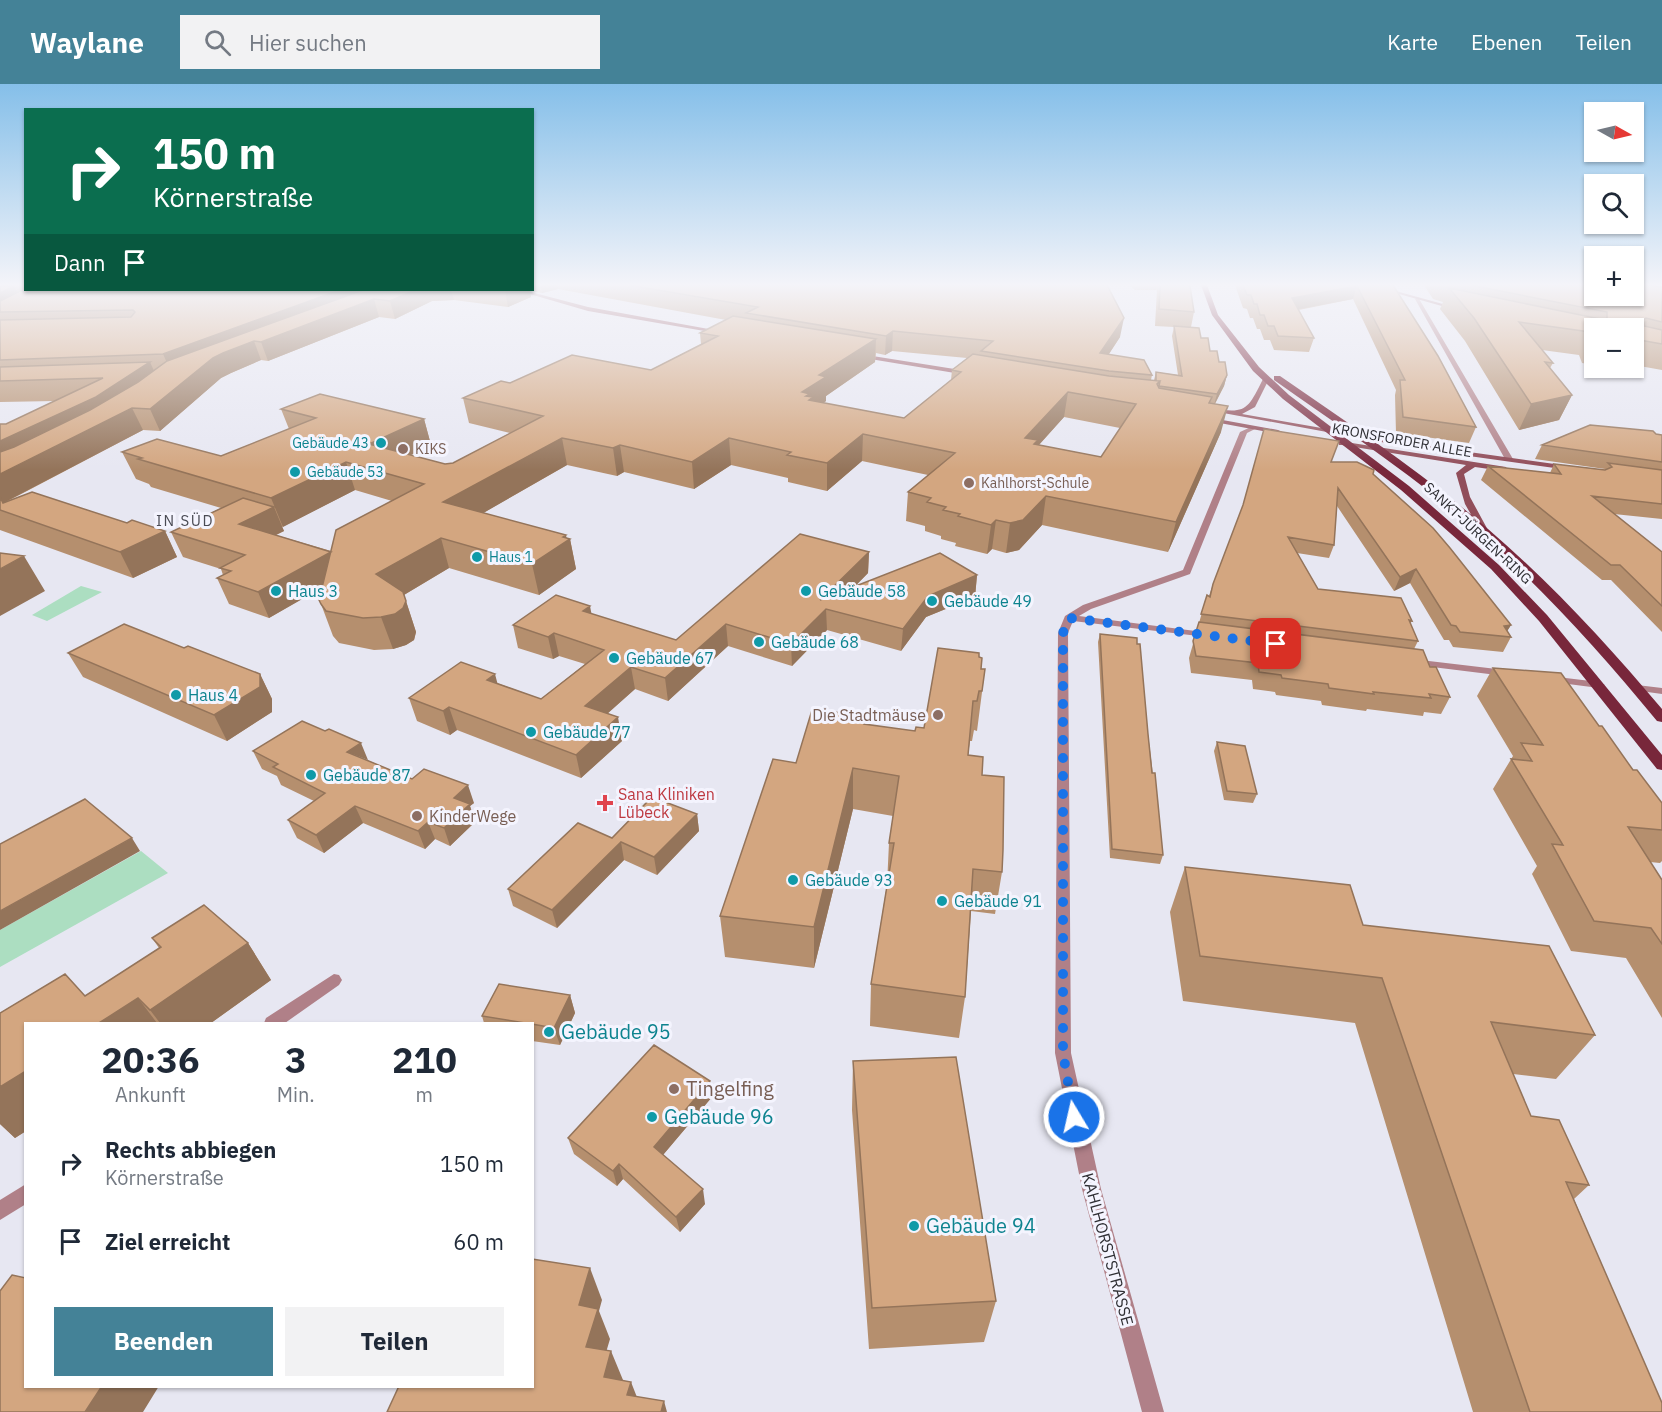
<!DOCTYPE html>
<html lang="de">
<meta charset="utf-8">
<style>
:root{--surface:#fff;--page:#f2f2f3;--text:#1f2937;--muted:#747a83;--accent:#448297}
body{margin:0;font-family:"IBM Plex Sans",sans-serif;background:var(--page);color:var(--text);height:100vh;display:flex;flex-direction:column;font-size:22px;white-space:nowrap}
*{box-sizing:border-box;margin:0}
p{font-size:20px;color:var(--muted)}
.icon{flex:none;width:33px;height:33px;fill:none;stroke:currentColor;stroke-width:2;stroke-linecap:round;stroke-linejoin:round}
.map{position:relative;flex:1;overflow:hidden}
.panel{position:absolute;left:24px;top:938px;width:510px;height:366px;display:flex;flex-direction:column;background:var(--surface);border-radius:0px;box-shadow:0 2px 4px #0004}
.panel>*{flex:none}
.hud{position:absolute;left:24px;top:24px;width:510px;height:183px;border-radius:0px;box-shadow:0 2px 4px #0004;background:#0b6e4f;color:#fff;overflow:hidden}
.needle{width:39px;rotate:98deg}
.fabs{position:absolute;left:1584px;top:18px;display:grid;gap:12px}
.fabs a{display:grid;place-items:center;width:60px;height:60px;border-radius:0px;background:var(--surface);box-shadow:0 2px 4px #0004;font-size:30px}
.pin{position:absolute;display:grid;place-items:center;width:51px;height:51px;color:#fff;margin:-26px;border-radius:12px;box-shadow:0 3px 9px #0006}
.me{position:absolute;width:66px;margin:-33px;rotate:351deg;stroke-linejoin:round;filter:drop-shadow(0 0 4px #0008)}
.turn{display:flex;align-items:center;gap:21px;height:126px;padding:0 30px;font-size:27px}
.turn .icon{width:78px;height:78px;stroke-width:2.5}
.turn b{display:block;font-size:42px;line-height:51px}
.then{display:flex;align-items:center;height:57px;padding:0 30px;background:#0003;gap:12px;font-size:22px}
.eta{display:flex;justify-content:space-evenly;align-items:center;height:102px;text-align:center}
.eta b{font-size:36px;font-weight:700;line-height:42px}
.button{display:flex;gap:12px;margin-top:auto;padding:12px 30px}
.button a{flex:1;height:69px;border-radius:0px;background:var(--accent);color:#fff;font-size:24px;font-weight:700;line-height:69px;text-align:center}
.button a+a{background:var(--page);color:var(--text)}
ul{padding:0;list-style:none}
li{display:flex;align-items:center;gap:18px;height:78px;padding:0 30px}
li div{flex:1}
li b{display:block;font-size:22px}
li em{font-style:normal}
header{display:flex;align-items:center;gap:36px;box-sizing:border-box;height:84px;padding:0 30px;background:var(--accent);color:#fff}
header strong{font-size:28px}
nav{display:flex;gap:33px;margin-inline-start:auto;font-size:21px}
.search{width:420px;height:54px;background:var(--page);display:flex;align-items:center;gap:15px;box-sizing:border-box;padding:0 21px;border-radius:0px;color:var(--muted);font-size:22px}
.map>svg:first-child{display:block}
</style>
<header>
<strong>Waylane</strong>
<div class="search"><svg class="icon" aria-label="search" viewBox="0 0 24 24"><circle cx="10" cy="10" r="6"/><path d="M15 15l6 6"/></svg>Hier suchen</div>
<nav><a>Karte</a><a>Ebenen</a><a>Teilen</a></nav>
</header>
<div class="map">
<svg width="1662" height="1328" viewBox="0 0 1662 1328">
<rect width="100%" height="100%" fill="#e7e7f2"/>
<path fill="#acdec1" d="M81,502L102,508L47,537L32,531Z
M141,767L168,789L0,883V846Z"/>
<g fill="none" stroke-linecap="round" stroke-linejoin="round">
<path fill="#b08088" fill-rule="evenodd" d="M1418,213L1513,375L1512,377L1505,375L1415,215Z
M1253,342L1257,344L1247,349L1190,490L1091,525L1079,532L1211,549L1216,552L1215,554L1073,537L1068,549L1071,969L1101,1105L1164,1328H1142L1082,1105L1055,969L1058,549L1065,532L1083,521L1183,486L1240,348Z
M1412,575L1505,586L1510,589L1505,592L1408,580L1407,578Z
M1549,592L1599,598L1605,601L1599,604L1545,597L1544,595L1545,593Z
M1637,601L1662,604V610L1633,606L1631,604L1633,602Z
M334,890L339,891L342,896L339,901L285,939H264L266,934Z
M26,1100V1120L0,1136V1116Z"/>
<path fill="#914e5a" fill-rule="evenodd" d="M1367,201H1374L1461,225L1456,226Z
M516,206H523L588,223L725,248L722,250L588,227Z
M860,270L967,287L970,289L967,291L858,273Z
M1266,293L1269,295L1255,323L1242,330L1419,361L1569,382L1573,384L1569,386L1419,365L1207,326L1210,324C1246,330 1247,327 1263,295Z
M1206,333L1278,346L1282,348L1278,350L1209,337H1206Z
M1339,357L1506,383L1507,385L1503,387L1475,383L1464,390L1470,413L1489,448L1485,451L1482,450L1465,420L1456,389L1466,381L1342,361H1339Z"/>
<path fill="#78273b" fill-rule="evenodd" d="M1201,201H1207L1218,231L1259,283L1289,311L1409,402L1499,481L1547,531L1662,671V686L1657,685L1539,537L1491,485L1401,406L1283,315L1253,287L1212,231Z
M1274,292H1280C1351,341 1423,389 1488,445C1552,500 1608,561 1662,625V638L1657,637C1603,571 1546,508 1482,451C1417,394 1345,346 1274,296Z"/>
</g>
<path fill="#b58f6e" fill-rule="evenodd" d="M0,201H26V206H532V201H1107L1120,253L1109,270L1152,291L1151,296H1154L1156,288L1178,291L1172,252L1174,243L1155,242L1157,206H1135L1129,201H1188L1194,228L1191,243L1201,254L1210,267L1219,278L1227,291L1224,302L1215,320L1221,348L1168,468L1042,441L1019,466L1006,469L992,465L987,470L955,462L956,459L941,455V452L925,447V442L906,437L908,408L928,391L862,377L827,407L788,398V394L731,381L694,405L624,388L617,392L567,381L483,429L566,451V454L570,455L576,485L539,511L449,484L404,511L416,548L414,556L406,561L393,565L374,566L339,559L333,552L321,520L322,503L269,534L229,520L217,494L223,491L221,485L183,473L171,448L221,424L151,403L149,400L136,395L122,368L221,372L289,345L281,325L424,335L431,361L411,371L445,380L453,379L510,349L469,339L463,314L510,299L651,286L701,260L700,249L726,236L558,205L542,209L530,207L531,213L508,223L454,216L432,217L395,235L379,233L268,277L261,276L231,289L221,294L160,347L143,346L8,417L127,439L165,447L177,473L133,494L0,446V340H6L55,317L0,318ZM892,267L967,274L952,286L951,296L904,334L823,319L826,317V312L875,278L876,269L885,271ZM1064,333L1120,344L1101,373L1039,361ZM355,406L392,417L331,467L276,451L284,447L282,443Z
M1235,201H1393L1476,343L1469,359L1396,349L1395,311L1396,306L1353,215L1299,226L1314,254L1309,268L1274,266L1270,256H1264L1260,245H1257L1253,234H1250L1247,225L1243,224Z
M1424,201H1594L1662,203V286L1634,281V244H1594V281L1582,279L1579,271L1542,266L1553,279L1550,284L1572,311L1559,336L1519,346L1465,257L1440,225L1443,218L1433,215Z
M1656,350L1662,351V435L1614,430L1662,468V548L1611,496H1602L1481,396L1488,382L1550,389L1554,380L1604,386L1605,385L1535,375L1542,361Z
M1332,378L1373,390L1511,541L1507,547L1511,553L1503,568L1453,563L1449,556H1444L1410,499L1394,507L1337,422L1334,461L1329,474L1297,469L1318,505L1412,537L1410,540L1418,557L1414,565L1430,583L1450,613L1441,630L1424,628L1423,632L1367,625L1366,627L1322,621L1321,617L1276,611L1275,608L1253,605L1252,596L1191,589L1189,574L1207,511L1209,512L1213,500Z
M869,468L868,489L855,502L977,491L975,513L926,533L901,567L827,546L792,582L728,562L668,617L635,605L607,630L622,657L581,694L457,646L450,651L417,637L409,614L497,599L541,615L585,580L559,572L553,575L518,564L513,541L592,530L676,556Z
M1100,550L1148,650L1163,771L1160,780L1110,774L1098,558Z
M184,564L260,590L272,615V628L227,657L83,593L68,569Z
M979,573L981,585H985L977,647L974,646L972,657H970L968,671L982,691L1002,788L995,830L971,827L965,913L959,954L870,942L871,900L887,800L889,759L893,732L853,725L814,884L725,873L720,832L796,679L866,641L915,647L924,644Z
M1493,584L1599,642L1633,686L1662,719V777L1660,779L1650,778L1662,796V934L1626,874L1571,867L1532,790L1537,782L1493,705L1513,672L1477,612Z
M1217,658L1257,710L1253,719L1224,716L1214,667Z
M253,667L367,676L412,695L474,719L470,722L475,738L450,762L435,755L425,765L363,739L324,769L297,754L288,736L314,717L281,701L277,692L262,685Z
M697,730L699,747L657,791L624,776L557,844L513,822L508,805L612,754Z
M1185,783L1363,841L1595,951L1556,995L1513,990L1531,1032L1589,1101L1574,1115L1662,1328H1473L1355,939L1183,917L1170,828Z
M204,821L248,859L271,896L211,939H26V1047L15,1054L0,1040V929L65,890L85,912L159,864L152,854Z
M570,911L575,929L560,961L532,957V939H484L482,932Z
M853,977L996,1217L984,1258L869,1265L852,1026Z
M710,997L712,1013L663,1071L705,1120L680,1148L623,1095L617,1102L574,1070L568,1054Z"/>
<path fill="#94745a" d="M541,201H557L558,205L542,209Z
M14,202L23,220L0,228V209Z
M1357,202L1353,215L1289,227L1292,214Z
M340,206H377L254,257L261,276L231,289L221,294L160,347L150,325L172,290L163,270Z
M415,206H451L454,216L432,217L395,235L390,217Z
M505,206H530L531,213L508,223Z
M374,215L379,233L268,277L261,258Z
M1124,234L1120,253L1099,285L1100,269Z
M893,247L892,267L885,271L886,252Z
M876,255L875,278L826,312V317L813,326L802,308L819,291Z
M150,278L159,298L0,386V357Z
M1227,291L1224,302L1214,321L1217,310Z
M1068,308L1064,333L1036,364L1025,354Z
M1572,311L1559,336L1519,346L1531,320Z
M1228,322L1221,348L1168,468L1176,438Z
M132,324L143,346L5,418L9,430L0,413V390Z
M424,335L431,361L377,387L369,360Z
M863,350L862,377L827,407V379Z
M562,354L567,381L452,447L443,418Z
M729,354L731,381L694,405L692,378Z
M620,361L624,388L617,392L613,364Z
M346,378L355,406L283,443L271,414Z
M1046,412L1042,441L1019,466L1006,469L1010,439Z
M274,423L284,447L249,464L239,440Z
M996,436L992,465L987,470L991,441Z
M165,447L177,473L133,494L120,468Z
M566,451L567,457L570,455L576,485L539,511L532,480Z
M441,454L449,484L387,521L376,490Z
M331,468L341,493L269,534L258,508Z
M869,468L868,489L832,526L826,525L827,546L792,582L791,560L820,516Z
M24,472L45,507L0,532V485Z
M1416,485L1410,499L1394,507L1400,493Z
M977,491L975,513L926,533L901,567L903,545L928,512Z
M406,517L416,548L414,556L406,561L393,565L381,533Z
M590,522L594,543L583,527Z
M726,540L728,562L668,617L665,594Z
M1511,541L1504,552V542Z
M554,549L559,572L553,575L548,553Z
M631,583L635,605L590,645L585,622Z
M260,590L272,615V628L227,657L214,631Z
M495,590L501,613L487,596Z
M449,623L457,646L450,651L443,627Z
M618,633L622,657L581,694L576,671Z
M361,659L368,676L347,668Z
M853,684V725L814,884V843Z
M468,701L474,719L470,722L475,738L450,762L444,744L454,714Z
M355,722L363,739L324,769L316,751Z
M697,730L699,747L657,791L654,773Z
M428,738L435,755L425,765L418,747Z
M132,754L140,767L0,846V827Z
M621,758L624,776L557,844L552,826Z
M248,859L271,896L211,939H160L150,926Z
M570,911L575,929L560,961L554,944Z
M138,914L157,939H99Z
M26,987V1047L15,1054L0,1040V1003Z
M710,997L712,1013L657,1078L654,1063Z
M619,1080L623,1095L617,1102L613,1087Z
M703,1105L705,1120L680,1148L676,1133Z
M590,1184L602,1216L599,1227L610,1255L599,1292L586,1263L579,1221Z
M611,1267L623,1296L616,1321L604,1293Z
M631,1298L642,1326L627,1311Z
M102,1302H159L143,1328H85Z
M664,1317L667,1328H661Z"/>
<path fill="#d3a680" stroke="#94745a" stroke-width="1.5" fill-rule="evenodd" d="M628,201H1107L1124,234L1100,269L1144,276L1152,291L1109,287L981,267L993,257L893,247L886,252L746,229L758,223Z
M1160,201H1188L1190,202L1194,228L1159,225Z
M1243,201H1393L1438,272L1476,343L1403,333L1400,296H1405L1357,202L1292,214L1314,254L1278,252L1274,242H1268L1264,231H1260L1257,220H1254L1251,211H1247Z
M1470,201H1594V212H1634V201H1648L1662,203V238L1646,234L1643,236L1644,242L1662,246V260L1634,255V244H1594V256H1593L1590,248L1519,238L1553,279L1545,278L1572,311L1531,320L1474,234L1449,204L1605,236L1607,234V228Z
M0,202H14L0,209Z
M26,204V206H340L163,270L0,276V236L131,233L135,228L133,226L0,228V217Z
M363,206H415L390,217L374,215L261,258L254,257L223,269L213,274L150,325L132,324L0,390V368L14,363L90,326L138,298L167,277Z
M733,232L876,255L819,291L826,293L802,308L810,310L806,312L813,313L809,316L904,334L961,288L952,286L973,270L1109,292L1160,297L1157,300L1159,304L1212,313L1209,319L1228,322L1176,438L1046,412L1023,436L1010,439L996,436L991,441L958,432L960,430L943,426L946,423L927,418L931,414L908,408L955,369L863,350L827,379L787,371L791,368L729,354L692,378L620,361L613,364L562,354L443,418L566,451L563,453L570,455L532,480L441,454L376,490L403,508L406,517L403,524L395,530L381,533L363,534L326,527L321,520L319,516L336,446L424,400L346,378L271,414L138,375L142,374L122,368L157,355L221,372L316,334L281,325L320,310L424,335L369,360L445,380L453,379L543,332L463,314L501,297L510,299L572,271L651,286L718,252L700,249ZM1068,308L1136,320L1101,373L1034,360L1038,356L1025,354Z
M1174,242L1199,244L1201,254H1208L1210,267H1217L1219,278H1225L1227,291L1217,310L1159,302L1160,297H1156V288L1182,292Z
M150,278L96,313L0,357V340H6L103,294L0,297V283Z
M1590,341L1653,347L1656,350L1662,351V378L1542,361Z
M1264,345L1339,357L1331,378H1357L1374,386L1373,390L1433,444L1450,464L1511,541L1504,542L1511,553L1460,548L1456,542L1451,541L1416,485L1400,493L1338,404L1334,461L1288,453L1318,505L1401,514L1412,537L1409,536L1418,557L1201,530L1207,511L1210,513L1213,500L1243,421Z
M1608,379L1662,386V420L1592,412L1662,468V522L1620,481H1611L1488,382L1561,390L1554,380L1605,386L1612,383Z
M32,408L127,439L132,436L165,447L120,468L0,426V413L3,419Z
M243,414L274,423L239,440L331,468L258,508L217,494L231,487L220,484L245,471L171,448Z
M800,450L869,468L820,516L940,469L977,491L928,512L903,545L826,525L791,560L726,540L665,594L631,583L585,622L618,633L576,671L449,623L443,627L409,614L461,578L495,590L487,596L541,615L604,566L554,549L548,553L513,541L556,511L590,522L583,527L676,556Z
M0,469L24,472L0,485Z
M1199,538L1423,566L1430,583H1436L1450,613L1429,610L1431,614L1373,608L1374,610L1329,604L1328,600L1282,594L1281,591L1259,588L1258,579L1196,572L1193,557Z
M124,540L184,564L188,562L260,590V603L214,631L68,569Z
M1100,550L1137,554V560H1140L1148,650L1152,689H1155L1163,771L1112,765Z
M938,564L979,569V573L982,574L981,585H985L982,607H979L977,617H973L968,671L983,673L982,691L1004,693L1003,766L1002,788L973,785L965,913L871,900L894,759H889L899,692L853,684L814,843L720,832L773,675L796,679L812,626L866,631L864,640L915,647L916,643L924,644Z
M1493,584L1561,589L1599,642H1602L1633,686H1637L1662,719V746L1628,743L1662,796V860L1651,844L1594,837L1552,760L1563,761L1511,675L1532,677L1521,659L1543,661Z
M302,637L325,647L329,645L361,659L347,668L412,695L424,685L468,701L454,714L470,720L444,744L428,738L418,747L355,722L316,751L288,736L325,709L273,683L278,680L253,667Z
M1217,658L1245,662L1257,710L1227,707Z
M652,713L697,730L654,773L621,758L552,826L508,805L578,739L612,754Z
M85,715L132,754L0,827V760Z
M1185,783L1350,801L1363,841L1549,862L1595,951L1491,938L1531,1032L1559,1036L1589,1101L1566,1098L1662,1319V1328H1530L1382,894L1200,872Z
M204,821L248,859L150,926L138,914L99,939H26V987L0,1003V929L65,890L85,912L161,863L152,854Z
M499,900L570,911L554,944L532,940V939H525L482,932Z
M654,961L710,997L654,1063L703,1105L676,1133L619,1080L613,1087L568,1054Z
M956,973L996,1217L872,1224L853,977Z
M532,1175L590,1184L579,1221L598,1225L586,1263L611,1267L604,1293L631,1298L627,1311L664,1317L661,1328H387L399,1302H532Z
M12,1191L26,1194V1302H102L85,1328H0V1207Z"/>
<linearGradient id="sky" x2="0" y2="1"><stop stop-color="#85bfe9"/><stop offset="0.52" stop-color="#f4f4f9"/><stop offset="1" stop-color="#f4f4f9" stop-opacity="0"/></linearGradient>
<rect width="1662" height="386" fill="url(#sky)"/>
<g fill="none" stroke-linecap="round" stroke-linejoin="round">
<path stroke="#1a73e8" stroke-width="10" stroke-dasharray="0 18" d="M1074,1033L1063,969V549L1069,534L1276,560"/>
</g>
<g fill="#0f9aa8" stroke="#f4f4fe" stroke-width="2">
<circle cx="381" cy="359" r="6"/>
<circle cx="295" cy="388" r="6"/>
<circle cx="477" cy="473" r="6"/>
<circle cx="276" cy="507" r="6"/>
<circle cx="806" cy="507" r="6"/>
<circle cx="932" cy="517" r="6"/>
<circle cx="759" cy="558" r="6"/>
<circle cx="614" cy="574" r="6"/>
<circle cx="176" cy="611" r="6"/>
<circle cx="531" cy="648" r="6"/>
<circle cx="311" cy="691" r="6"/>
<circle cx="793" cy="796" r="6"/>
<circle cx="942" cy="817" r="6"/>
<circle cx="549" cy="948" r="6"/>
<circle cx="652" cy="1033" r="6"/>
<circle cx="914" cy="1142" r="6"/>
</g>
<g fill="#8d6e63" stroke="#f4f4fe" stroke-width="2">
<circle cx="403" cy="365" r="6"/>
<circle cx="969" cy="399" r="6"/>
<circle cx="938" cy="631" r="6"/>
<circle cx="417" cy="732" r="6"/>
<circle cx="674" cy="1005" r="6"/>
</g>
<path fill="#e0444e" stroke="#f4f4fe" stroke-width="2" d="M602 710h6v6h6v6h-6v6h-6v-6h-6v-6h6z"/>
<g text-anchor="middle" stroke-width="6" stroke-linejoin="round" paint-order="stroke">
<g font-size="14" fill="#2f2f34" stroke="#f4f4fe">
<text transform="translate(1402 356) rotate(10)" y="5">KRONSFORDER ALLEE</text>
<text transform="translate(1478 449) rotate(43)" y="5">SANKT-JÜRGEN-RING</text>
</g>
<g font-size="14" fill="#0d838f" stroke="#f4f4fe" text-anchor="start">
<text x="369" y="364" text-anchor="end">Gebäude 43</text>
<text x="307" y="393">Gebäude 53</text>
<text x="489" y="478">Haus 1</text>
</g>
<g font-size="14" fill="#785e54" stroke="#f4f4fe" text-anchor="start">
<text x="415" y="370">KIKS</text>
<text x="981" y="404">Kahlhorst-Schule</text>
</g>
<g font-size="15" letter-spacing="1.5" fill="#4a4b54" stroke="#f4f4fe">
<text x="185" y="442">IN SÜD</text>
</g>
<g font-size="16" fill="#0d838f" stroke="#f4f4fe" text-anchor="start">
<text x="288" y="513">Haus 3</text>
<text x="818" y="513">Gebäude 58</text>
<text x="944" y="523">Gebäude 49</text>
<text x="771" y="564">Gebäude 68</text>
<text x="626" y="580">Gebäude 67</text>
<text x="188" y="617">Haus 4</text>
<text x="543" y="654">Gebäude 77</text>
<text x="323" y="697">Gebäude 87</text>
<text x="805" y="802">Gebäude 93</text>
<text x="954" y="823">Gebäude 91</text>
</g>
<g font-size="16" fill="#785e54" stroke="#f4f4fe" text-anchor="end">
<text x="926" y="637">Die Stadtmäuse</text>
<text x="429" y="738" text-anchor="start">KinderWege</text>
</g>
<g font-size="16" fill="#be3a42" stroke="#f4f4fe" text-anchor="start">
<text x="618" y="716">Sana Kliniken<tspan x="618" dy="18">Lübeck</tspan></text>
</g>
<g font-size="16" fill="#2f2f34" stroke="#f4f4fe">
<text transform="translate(1108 1165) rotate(75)" y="6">KAHLHORSTSTRASSE</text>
</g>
<g font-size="20" fill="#0d838f" stroke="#f4f4fe" text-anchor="start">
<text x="561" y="955">Gebäude 95</text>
<text x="664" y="1040">Gebäude 96</text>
<text x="926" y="1149">Gebäude 94</text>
</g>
<g font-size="20" fill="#785e54" stroke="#f4f4fe" text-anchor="start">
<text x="686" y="1012">Tingelfing</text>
</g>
</g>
</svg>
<div class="fabs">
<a><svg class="needle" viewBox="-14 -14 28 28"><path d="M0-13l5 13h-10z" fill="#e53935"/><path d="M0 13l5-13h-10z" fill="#747a83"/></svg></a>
<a><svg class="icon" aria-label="search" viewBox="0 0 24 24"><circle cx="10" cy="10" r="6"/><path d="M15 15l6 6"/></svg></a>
<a>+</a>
<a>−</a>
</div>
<div class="pin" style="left:1276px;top:560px;background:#d93025"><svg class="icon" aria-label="arrive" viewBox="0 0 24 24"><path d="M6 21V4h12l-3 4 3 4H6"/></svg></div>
<svg class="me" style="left:1074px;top:1033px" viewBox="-20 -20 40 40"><circle r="17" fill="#1a73e8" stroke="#fff" stroke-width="3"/><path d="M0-11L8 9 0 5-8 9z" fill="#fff"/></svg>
<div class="hud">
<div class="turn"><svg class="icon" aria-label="right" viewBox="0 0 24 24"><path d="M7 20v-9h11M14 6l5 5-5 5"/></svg><div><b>150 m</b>Körnerstraße</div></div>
<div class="then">Dann<svg class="icon" aria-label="arrive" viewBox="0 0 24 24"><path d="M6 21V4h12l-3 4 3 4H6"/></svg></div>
</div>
<section class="panel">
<div class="eta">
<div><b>20:36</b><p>Ankunft</p></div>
<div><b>3</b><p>Min.</p></div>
<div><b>210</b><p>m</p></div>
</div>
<ul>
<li><svg class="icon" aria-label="right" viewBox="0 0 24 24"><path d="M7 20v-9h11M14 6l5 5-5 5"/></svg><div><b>Rechts abbiegen</b><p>Körnerstraße</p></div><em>150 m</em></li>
<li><svg class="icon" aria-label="arrive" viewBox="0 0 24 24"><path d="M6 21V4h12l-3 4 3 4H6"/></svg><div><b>Ziel erreicht</b></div><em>60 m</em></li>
</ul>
<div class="button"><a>Beenden</a><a>Teilen</a></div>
</section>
</div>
